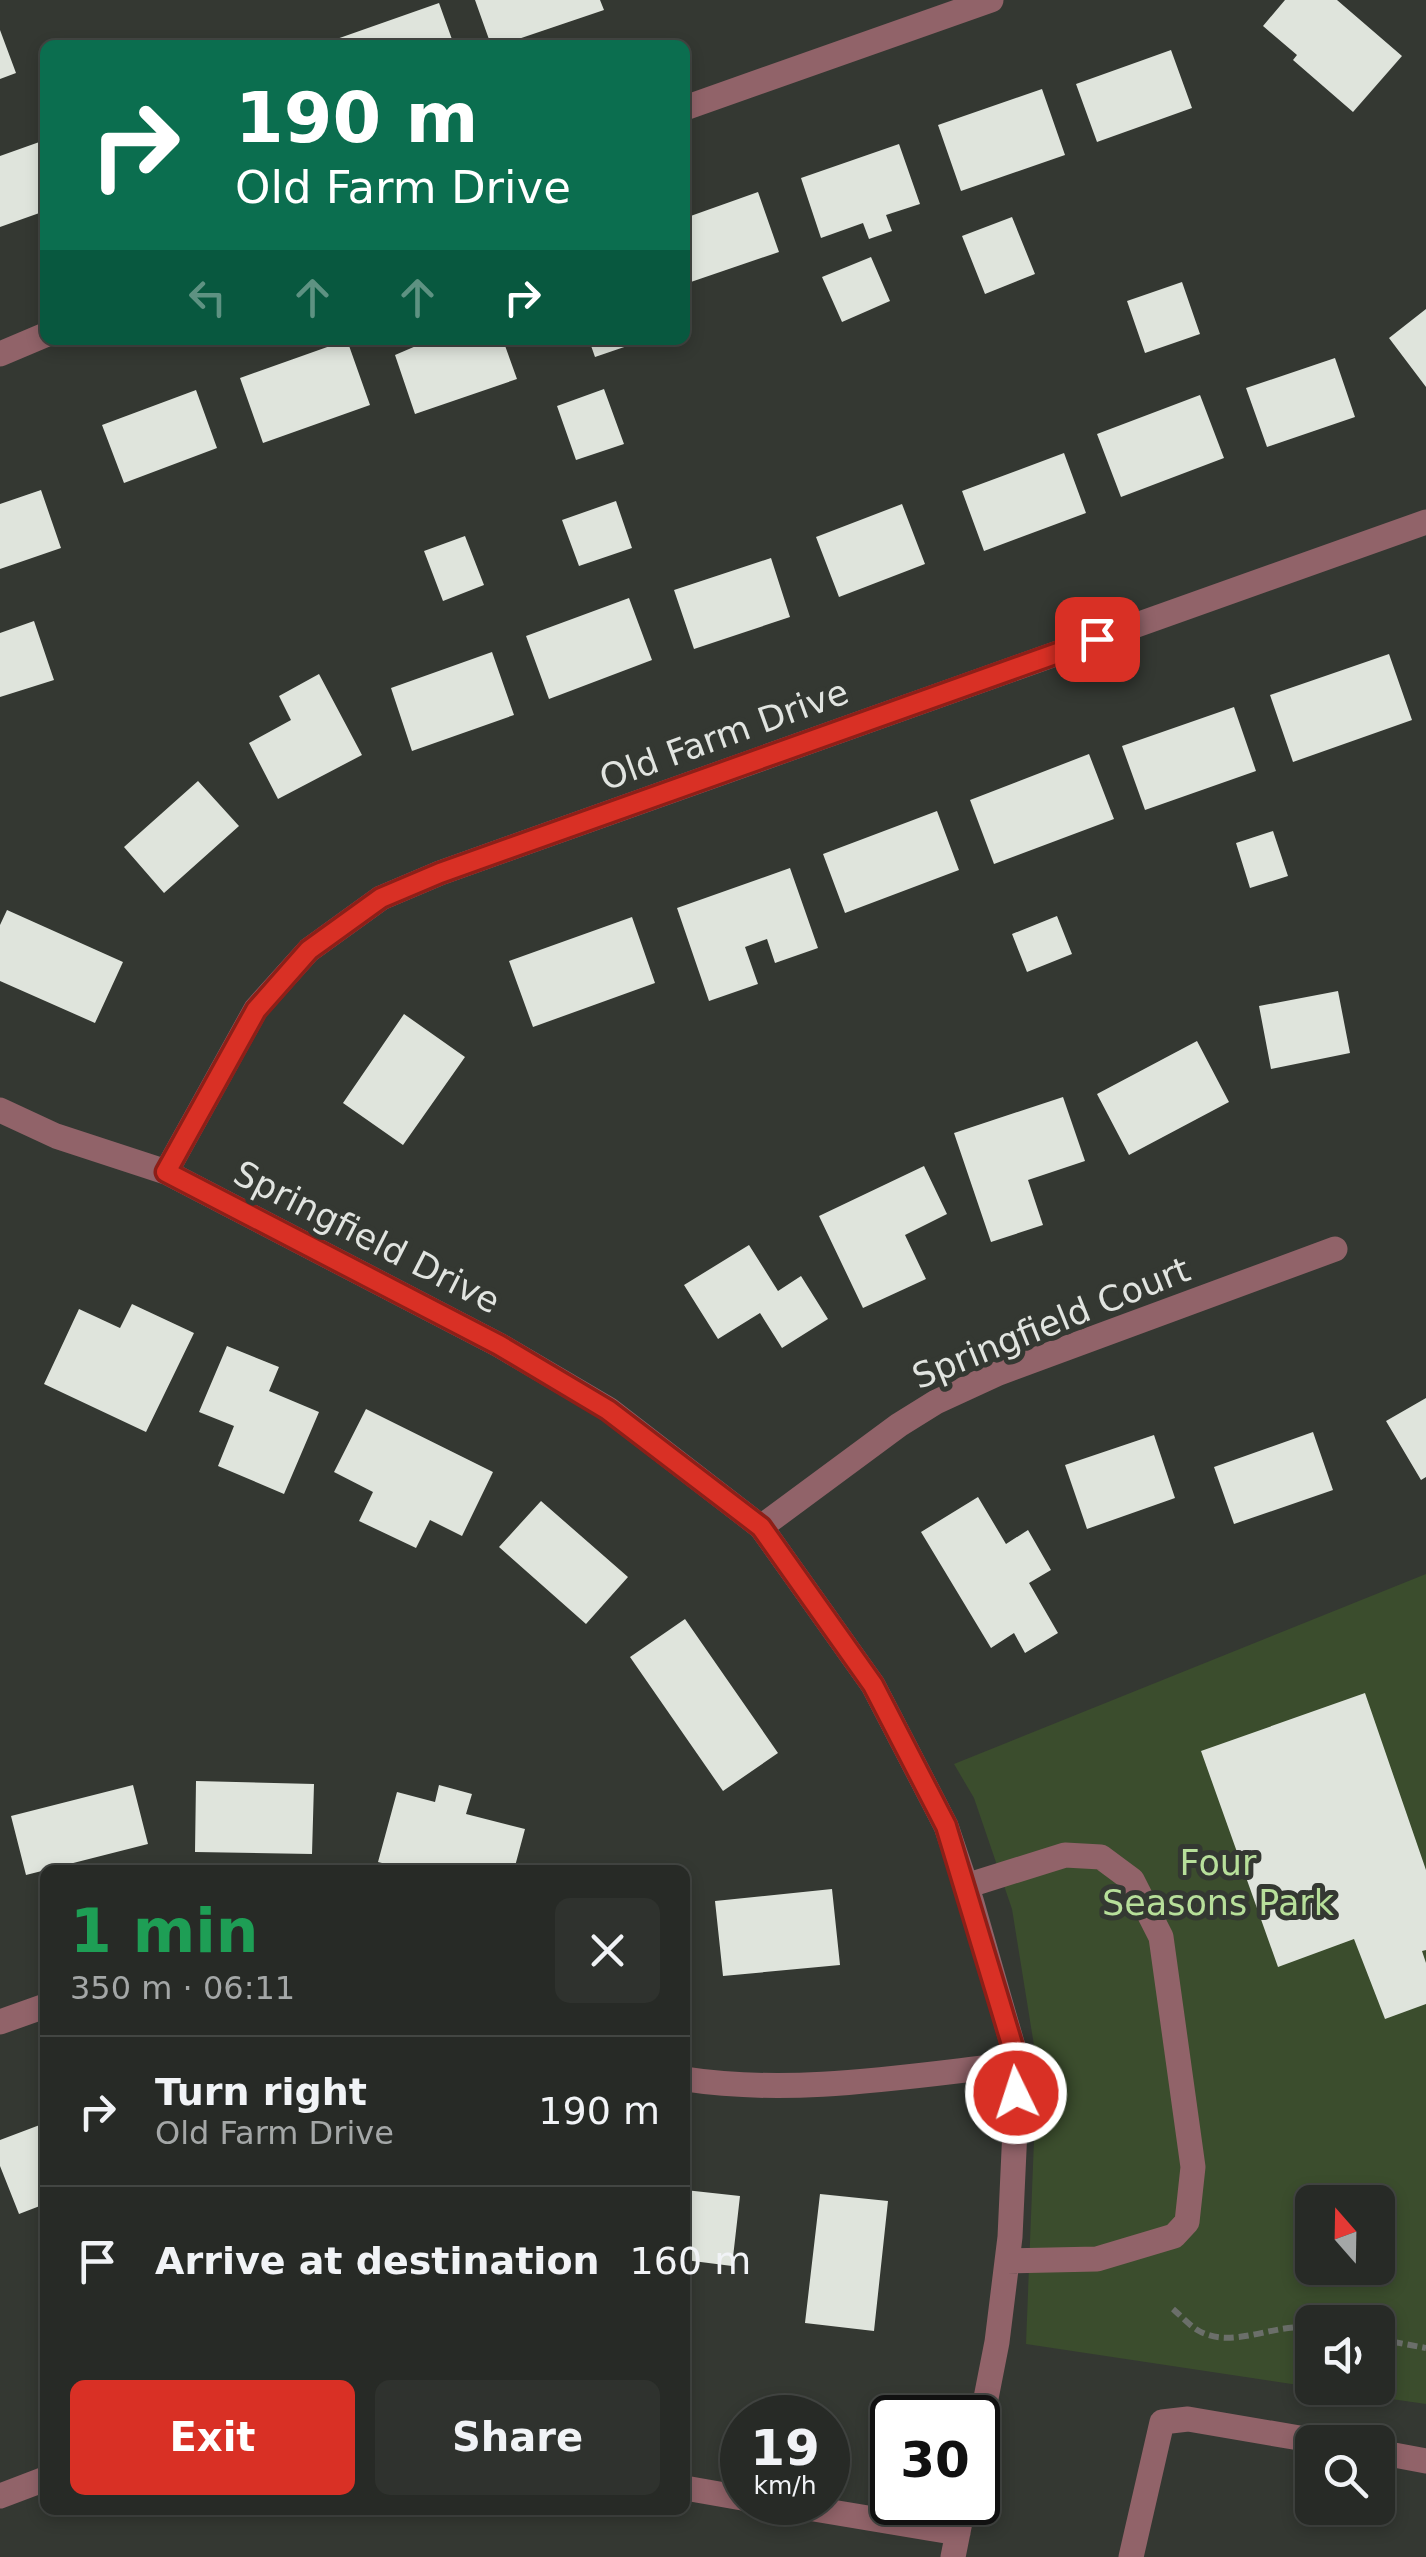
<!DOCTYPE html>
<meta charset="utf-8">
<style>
:root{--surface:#272a26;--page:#2f322e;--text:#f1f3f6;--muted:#a4a7a7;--line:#434643;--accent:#d93025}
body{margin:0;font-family:"DejaVu Sans",sans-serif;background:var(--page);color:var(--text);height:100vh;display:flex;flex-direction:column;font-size:38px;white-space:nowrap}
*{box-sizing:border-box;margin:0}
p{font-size:32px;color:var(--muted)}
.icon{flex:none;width:55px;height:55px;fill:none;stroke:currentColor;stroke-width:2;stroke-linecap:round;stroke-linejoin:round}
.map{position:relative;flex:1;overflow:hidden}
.panel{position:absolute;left:40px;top:1865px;width:650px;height:650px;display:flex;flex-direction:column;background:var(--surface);border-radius:15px;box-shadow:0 5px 15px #0003,0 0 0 2px var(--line)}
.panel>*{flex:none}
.hud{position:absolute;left:40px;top:40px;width:650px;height:305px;border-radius:15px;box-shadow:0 5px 15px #0003,0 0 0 2px var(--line);background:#0b6e4f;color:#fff;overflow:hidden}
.needle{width:65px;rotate:340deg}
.buttons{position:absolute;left:1295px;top:2185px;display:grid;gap:20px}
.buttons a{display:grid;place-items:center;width:100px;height:100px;border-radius:15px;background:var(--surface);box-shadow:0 5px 15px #0003,0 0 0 2px var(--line);font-size:50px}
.speed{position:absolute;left:720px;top:2395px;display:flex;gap:20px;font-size:50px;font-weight:700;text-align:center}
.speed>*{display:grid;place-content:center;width:130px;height:130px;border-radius:50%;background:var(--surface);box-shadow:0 5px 15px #0003,0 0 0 2px var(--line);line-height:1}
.speed small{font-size:25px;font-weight:400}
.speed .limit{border:5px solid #111;border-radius:15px;background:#fff;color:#111}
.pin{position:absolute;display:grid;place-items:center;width:85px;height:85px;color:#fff;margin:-42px;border-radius:20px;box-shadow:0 5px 15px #0006}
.me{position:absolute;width:110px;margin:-55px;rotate:356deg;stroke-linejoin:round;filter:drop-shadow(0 0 8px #0008)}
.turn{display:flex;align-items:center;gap:35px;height:210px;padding:0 30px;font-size:45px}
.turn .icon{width:130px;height:130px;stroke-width:2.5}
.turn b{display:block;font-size:70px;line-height:85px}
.lanes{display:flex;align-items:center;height:95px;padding:0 30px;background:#0003;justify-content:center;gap:50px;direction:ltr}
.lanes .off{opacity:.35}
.round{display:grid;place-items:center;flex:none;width:105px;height:105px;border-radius:15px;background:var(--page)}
.headline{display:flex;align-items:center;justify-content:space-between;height:170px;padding:0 30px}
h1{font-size:60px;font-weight:700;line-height:75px;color:#1e9e55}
.cta{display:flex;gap:20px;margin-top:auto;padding:20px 30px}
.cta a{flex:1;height:115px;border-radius:15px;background:var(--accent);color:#fff;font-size:40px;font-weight:700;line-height:115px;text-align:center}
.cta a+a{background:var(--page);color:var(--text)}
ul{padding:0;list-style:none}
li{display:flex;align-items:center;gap:30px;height:150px;padding:0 30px;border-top:2px solid var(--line)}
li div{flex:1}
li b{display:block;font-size:38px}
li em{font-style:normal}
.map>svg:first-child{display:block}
</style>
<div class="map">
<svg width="1426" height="2557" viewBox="0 0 1426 2557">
<rect width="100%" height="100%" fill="#343832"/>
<path fill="#3b4d2d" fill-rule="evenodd" d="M1426,1574V2404L1315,2388H1378V2322H1312V2387L1026,2344L1037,2064L1012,1909L974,1798L954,1764ZM1312,2202H1378V2268H1312Z"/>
<path fill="#dfe4dc" d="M475,0H600L604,10L501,45H491Z
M1285,0H1337L1402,56L1353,112L1293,60L1297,55L1263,26Z
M439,3L454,45H333L331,41Z
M0,30L16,73L0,79Z
M1171,50L1192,108L1097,142L1076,84Z
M1042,89L1065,155L961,191L938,125Z
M45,140V211L0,227V156Z
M899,144L920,204L886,215L892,231L869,239L863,223L821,238L801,178Z
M758,192L779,252L685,284V218Z
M1012,217L1035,274L985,294L962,236Z
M871,257L890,301L842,322L822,277Z
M1182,282L1200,334L1145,353L1127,301Z
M1426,309V387L1389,338Z
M347,340L370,405L263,443L240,378Z
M430,340H503L517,379L415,414L395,355Z
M589,340H635L636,343L595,357Z
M1335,358L1355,417L1267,447L1246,388Z
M604,389L624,444L576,460L557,406Z
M196,390L217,448L124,483L102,425Z
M1200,395L1224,458L1121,497L1097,434Z
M1064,453L1086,513L984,551L962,491Z
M41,490L61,548L0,569V504Z
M616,501L632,548L579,566L562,520Z
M902,504L925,564L839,597L816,537Z
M465,536L484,585L443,601L424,551Z
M771,558L790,617L694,649L674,590Z
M629,598L652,660L549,699L526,636Z
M34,621L54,680L0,697V633Z
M492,652L514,715L412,751L391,688Z
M1389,654L1412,720L1293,762L1270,695Z
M319,674L362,755L278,799L249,743L291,720L279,696Z
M1234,707L1256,771L1145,810L1122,746Z
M1089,754L1114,819L994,864L970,800Z
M198,781L239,826L164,893L124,847Z
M937,811L959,870L845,913L823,854Z
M1273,831L1288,876L1250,888L1236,843Z
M790,868L818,948L775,963L767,939L745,947L758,984L709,1001L677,908Z
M7,910L123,962L95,1023L0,981V925Z
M1057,916L1072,954L1027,972L1012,934Z
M632,917L655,983L533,1027L509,961Z
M1338,991L1350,1053L1271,1069L1259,1006Z
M404,1014L465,1057L403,1145L343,1103Z
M1197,1041L1229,1102L1129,1155L1097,1094Z
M1063,1097L1085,1161L1028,1180L1043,1225L991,1242L954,1133Z
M924,1166L947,1214L905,1235L926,1279L863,1308L819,1216Z
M749,1245L778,1291L801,1276L828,1319L782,1348L760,1313L718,1339L684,1285Z
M132,1304L194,1333L146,1432L44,1384L79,1309L120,1328Z
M227,1346L279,1367L269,1391L319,1412L284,1494L218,1466L234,1426L199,1412Z
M1426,1398V1477L1421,1480L1386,1421Z
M366,1409L493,1472L462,1536L430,1520L416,1548L359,1521L373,1492L334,1472Z
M1313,1432L1333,1490L1234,1524L1214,1467Z
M1154,1435L1175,1498L1087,1529L1065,1465Z
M978,1497L1006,1544L1028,1530L1051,1570L1029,1583L1058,1633L1025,1653L1014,1633L991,1648L921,1532Z
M541,1501L628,1577L586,1624L499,1547Z
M685,1619L778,1753L723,1791L630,1657Z
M1365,1693L1426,1870V1950L1422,1951L1426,1963V2004L1385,2019L1354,1939L1278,1967L1201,1751Z
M196,1781L314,1784L312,1854L195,1852Z
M133,1785L148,1844L26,1875L11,1816Z
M439,1785L472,1794L466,1814L525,1829L514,1870H410L378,1862L397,1792L435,1802Z
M832,1889L840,1965L723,1976L715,1901Z
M45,2123V2204L19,2214L0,2166V2140Z
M685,2190L740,2196L732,2266L685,2260Z
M820,2194L888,2201L874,2331L805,2323Z"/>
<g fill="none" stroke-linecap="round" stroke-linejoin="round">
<path stroke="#6b6f6a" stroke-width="6" stroke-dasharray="10 5" stroke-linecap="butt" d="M1173,2309C1181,2316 1190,2326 1199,2331C1233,2350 1276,2322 1312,2328
M1378,2339L1426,2348"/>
<path stroke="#916369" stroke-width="25" d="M685,108L991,0
M0,354L45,335
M0,1110L56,1136L166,1172L499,1345L608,1409L761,1527L873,1685L946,1826L971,1900L1018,2064L1010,2237L997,2342L978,2439
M166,1172L256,1009L309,950L381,898L440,873L1426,522
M761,1527L899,1425L936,1402L999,1373L1335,1249
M966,1886L1065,1855L1101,1857L1132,1880L1161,1937L1193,2167L1187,2222L1174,2236L1097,2259L1007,2261
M0,2022L45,2006
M685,2079C795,2096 908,2076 1018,2064
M1378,2452L1426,2461
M685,2488L742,2498
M0,2496L45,2479
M772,2502L958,2533
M953,2557L964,2502
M1131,2557L1162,2422L1188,2419L1323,2442"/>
</g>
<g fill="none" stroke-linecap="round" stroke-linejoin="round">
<g stroke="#8d1f18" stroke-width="25">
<path id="route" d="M1016,2093L1018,2064L946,1826L873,1685L761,1527L608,1410L499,1345L166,1172L256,1010L309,950L381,898L440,873L1097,639"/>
</g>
<use href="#route" stroke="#d93025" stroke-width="18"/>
</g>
<g text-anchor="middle" stroke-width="10" stroke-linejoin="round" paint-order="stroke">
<g font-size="35" fill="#e1e4e0" stroke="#343832">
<text transform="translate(724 735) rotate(-20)" y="12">Old Farm Drive</text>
<text transform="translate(367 1237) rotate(27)" y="12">Springfield Drive</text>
<text transform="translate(1051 1323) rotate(-22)" y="12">Springfield Court</text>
</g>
<g font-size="35" fill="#b7df9a" stroke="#343832">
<text x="1218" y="1875">Four<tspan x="1218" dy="40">Seasons Park</tspan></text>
</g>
</g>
</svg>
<div class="buttons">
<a><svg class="needle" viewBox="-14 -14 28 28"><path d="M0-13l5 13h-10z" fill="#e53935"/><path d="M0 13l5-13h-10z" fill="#a4a7a7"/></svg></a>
<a><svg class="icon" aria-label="sound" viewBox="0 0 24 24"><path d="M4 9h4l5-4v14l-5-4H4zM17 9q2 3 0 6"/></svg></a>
<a><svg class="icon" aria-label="search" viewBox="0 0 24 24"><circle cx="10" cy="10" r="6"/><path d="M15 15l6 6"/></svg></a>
</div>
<div class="speed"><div>19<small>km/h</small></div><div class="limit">30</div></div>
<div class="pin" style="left:1097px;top:639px;background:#d93025"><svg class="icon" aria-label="arrive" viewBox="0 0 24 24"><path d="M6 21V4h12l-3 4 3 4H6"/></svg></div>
<svg class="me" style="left:1016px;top:2093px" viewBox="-20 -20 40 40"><circle r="17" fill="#d93025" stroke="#fff" stroke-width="3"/><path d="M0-11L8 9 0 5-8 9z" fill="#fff"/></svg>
<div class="hud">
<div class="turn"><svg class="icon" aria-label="right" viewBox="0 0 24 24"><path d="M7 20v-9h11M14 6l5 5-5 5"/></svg><div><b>190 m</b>Old Farm Drive</div></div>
<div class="lanes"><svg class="icon off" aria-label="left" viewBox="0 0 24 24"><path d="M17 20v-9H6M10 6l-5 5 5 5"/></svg><svg class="icon off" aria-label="ahead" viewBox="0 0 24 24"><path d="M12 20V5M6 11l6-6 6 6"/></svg><svg class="icon off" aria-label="ahead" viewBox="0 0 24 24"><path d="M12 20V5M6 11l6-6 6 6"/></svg><svg class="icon" aria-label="right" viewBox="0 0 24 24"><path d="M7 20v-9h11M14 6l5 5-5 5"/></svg></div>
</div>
<section class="panel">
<div class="headline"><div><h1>1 min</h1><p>350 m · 06:11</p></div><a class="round"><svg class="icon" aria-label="close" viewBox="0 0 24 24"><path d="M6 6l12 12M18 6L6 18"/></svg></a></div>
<ul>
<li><svg class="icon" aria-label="right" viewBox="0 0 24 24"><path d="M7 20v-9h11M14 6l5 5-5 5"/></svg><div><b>Turn right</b><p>Old Farm Drive</p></div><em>190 m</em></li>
<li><svg class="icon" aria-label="arrive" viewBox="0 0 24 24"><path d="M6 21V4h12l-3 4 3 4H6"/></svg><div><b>Arrive at destination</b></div><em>160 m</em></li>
</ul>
<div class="cta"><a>Exit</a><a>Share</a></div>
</section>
</div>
